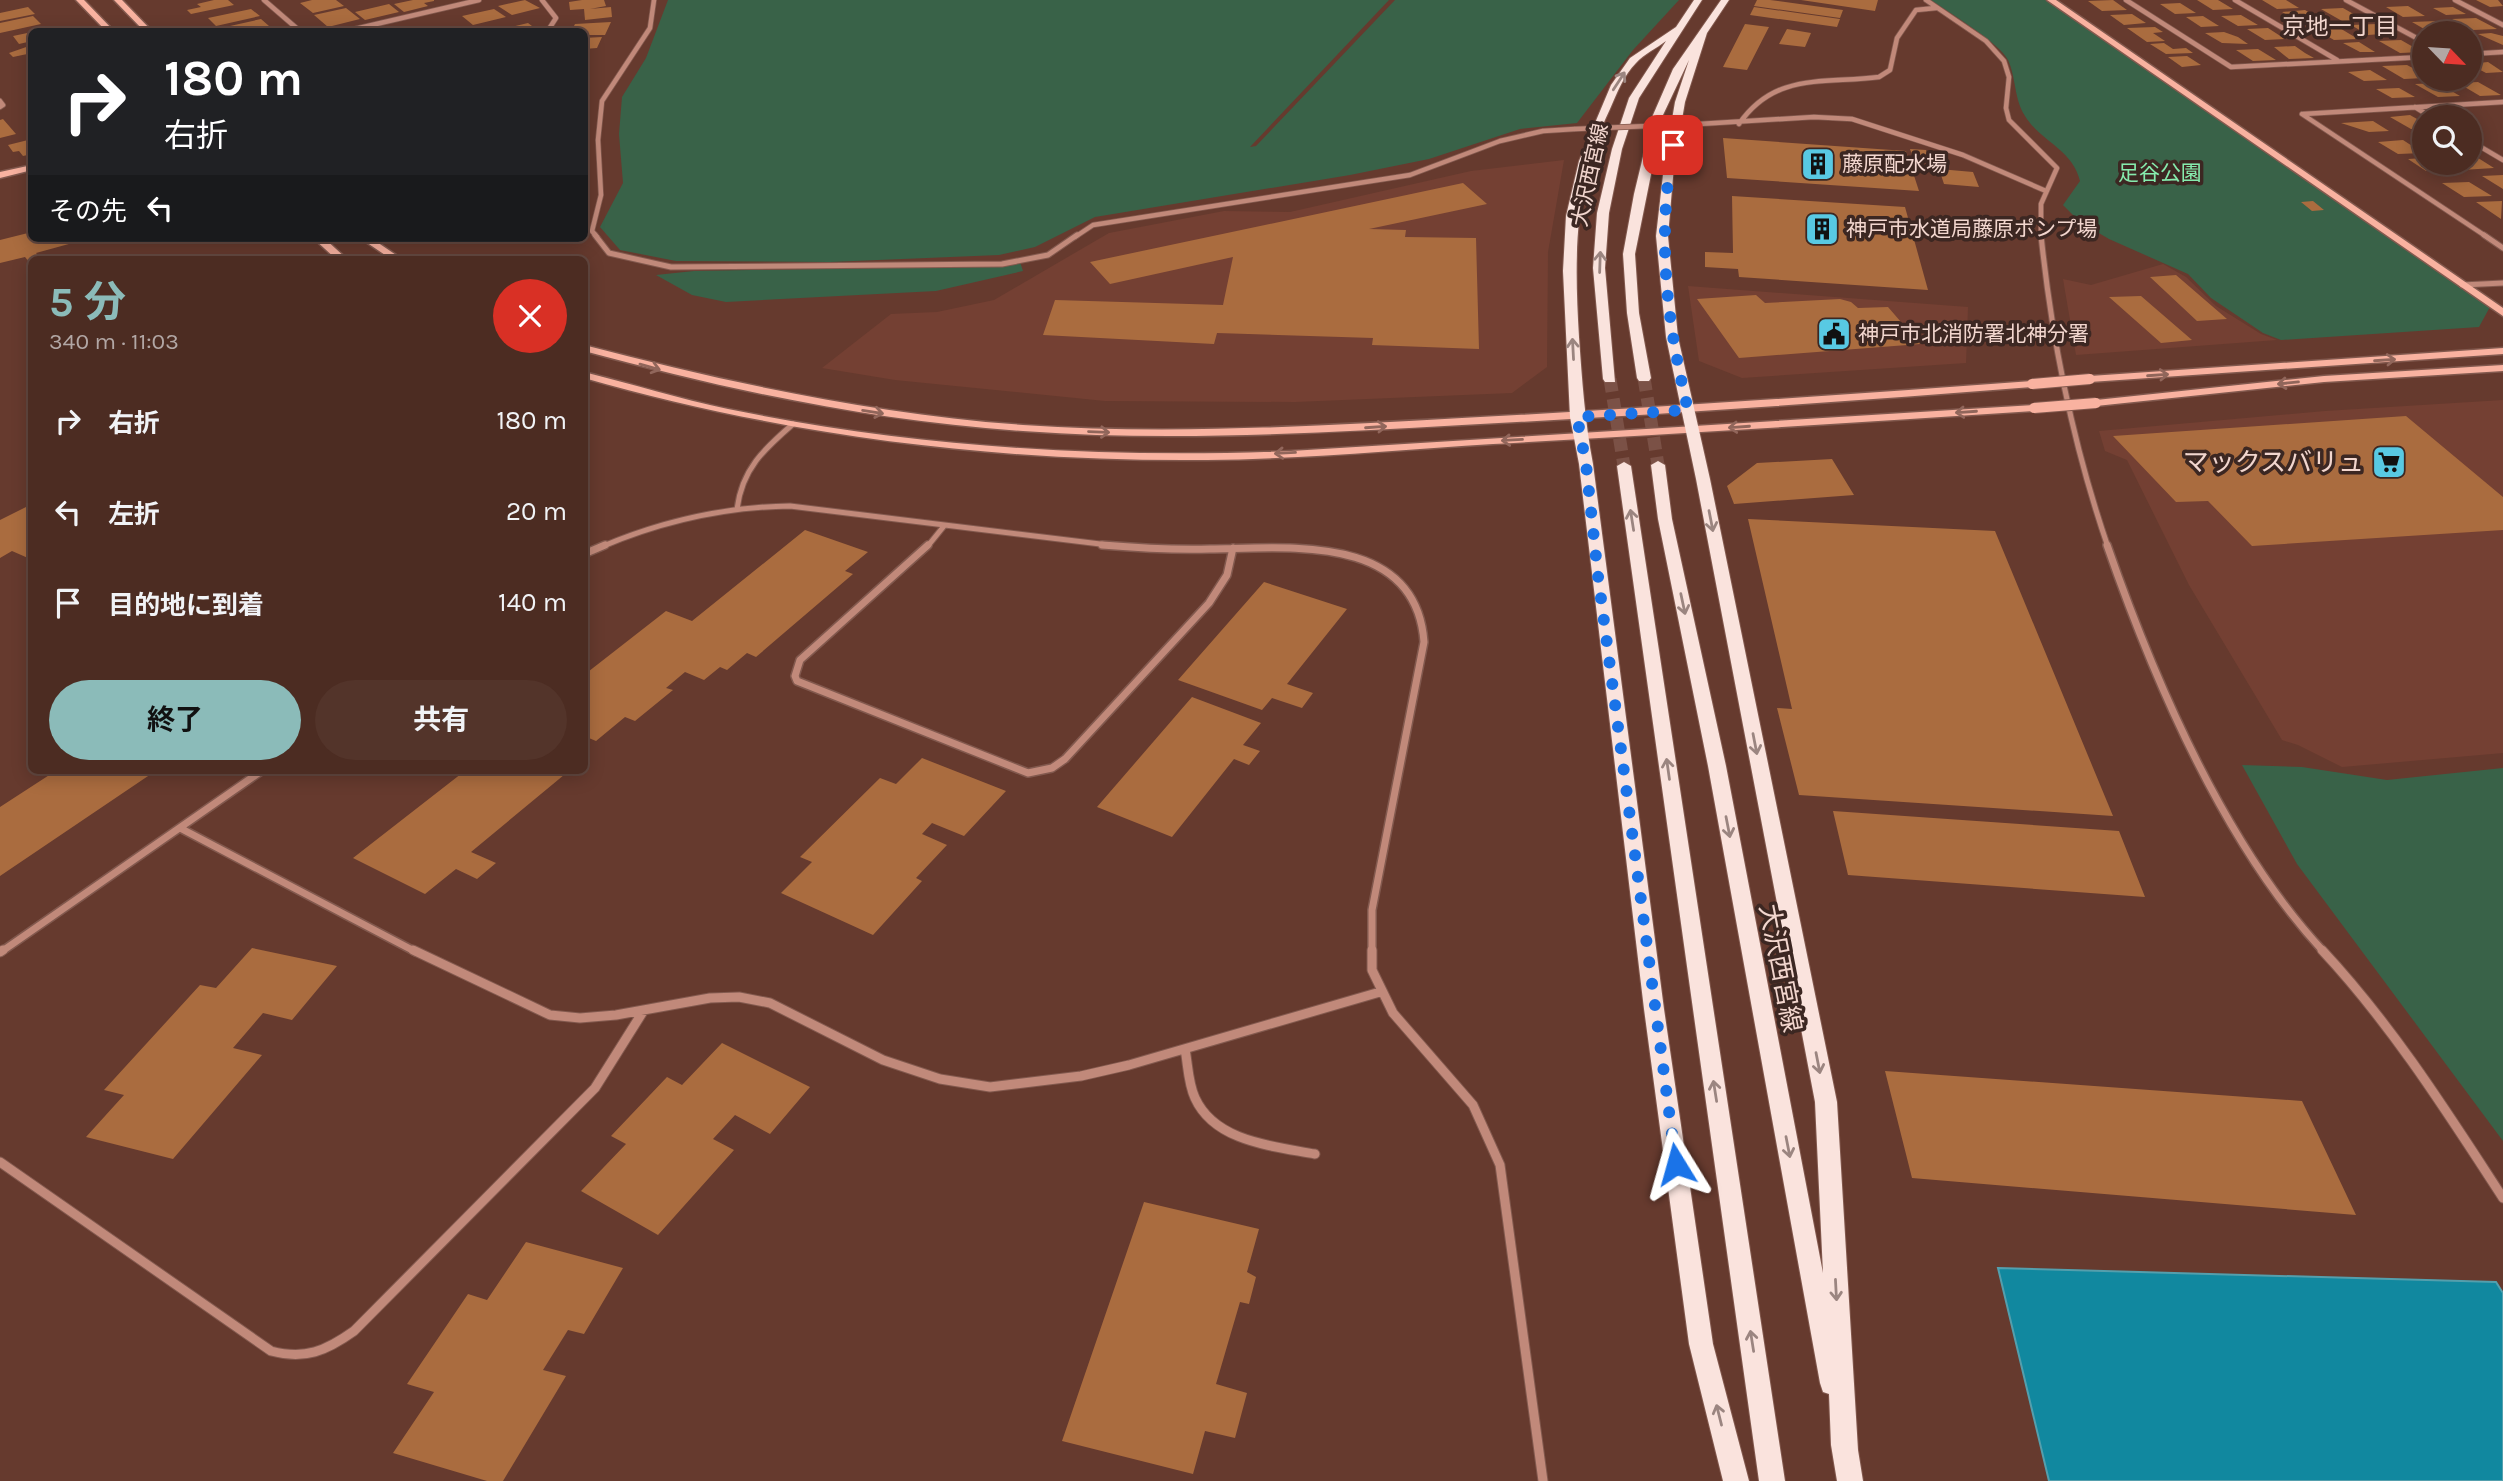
<!DOCTYPE html>
<html lang="ja">
<meta charset="utf-8">
<style>
:root{--surface:#4c2c22;--page:#53342a;--text:#f1f3f6;--muted:#b2a7a5;--line:#634840;--accent:#8bbbb9}
body{margin:0;font-family:Karla,"Noto Sans JP",sans-serif;background:var(--page);color:var(--text);height:100vh;display:flex;flex-direction:column;font-size:26px;white-space:nowrap}
*{box-sizing:border-box;margin:0}
p{font-size:23px;color:var(--muted)}
.icon{flex:none;width:38px;height:38px;fill:none;stroke:currentColor;stroke-width:2;stroke-linecap:round;stroke-linejoin:round}
.map{position:relative;flex:1;overflow:hidden}
.panel{position:absolute;left:28px;top:256px;width:560px;height:518px;display:flex;flex-direction:column;background:var(--surface);border-radius:10px;box-shadow:0 4px 18px #0003,0 0 0 2px var(--line)}
.panel>*{flex:none}
.banner{position:absolute;left:28px;top:28px;width:560px;height:214px;border-radius:10px;box-shadow:0 4px 18px #0003,0 0 0 2px var(--line);background:#202124;color:#fff;overflow:hidden}
.needle{width:46px;rotate:115deg}
.controls{position:absolute;left:2412px;top:21px;display:grid;gap:14px}
.controls a{display:grid;place-items:center;width:70px;height:70px;border-radius:50%;background:var(--surface);box-shadow:0 4px 18px #0003,0 0 0 2px var(--line);font-size:35px}
.pin{position:absolute;display:grid;place-items:center;width:60px;height:60px;color:#fff;margin:-30px;border-radius:14px;box-shadow:0 4px 10px #0006}
.me{position:absolute;width:77px;margin:-38px;rotate:352deg;stroke-linejoin:round;filter:drop-shadow(0 0 5px #0008)}
.turn{display:flex;align-items:center;gap:24px;height:147px;padding:0 21px;font-size:32px}
.turn .icon{width:91px;height:91px;stroke-width:2.5}
.turn b{display:block;font-size:49px;line-height:60px}
.then{display:flex;align-items:center;height:66px;padding:0 21px;background:#0003;gap:14px;font-size:26px}
.round{display:grid;place-items:center;flex:none;width:74px;height:74px;border-radius:37px;background:var(--page)}
.head{display:flex;align-items:center;justify-content:space-between;height:119px;padding:0 21px}
h1{font-size:42px;font-weight:700;line-height:52px;color:var(--accent)}
.cta{display:flex;gap:14px;margin-top:auto;padding:14px 21px}
.cta a{flex:1;height:80px;border-radius:42px;background:var(--accent);color:#111;font-size:28px;font-weight:700;line-height:80px;text-align:center}
.cta a+a{background:var(--page);color:var(--text)}
ul{padding:0;list-style:none}
li{display:flex;align-items:center;gap:21px;height:91px;padding:0 21px}
li div{flex:1}
li b{display:block;font-size:26px}
li em{font-style:normal}
.map>svg:first-child{display:block}
</style>
<div class="map">
<svg width="2503" height="1481" viewBox="0 0 2503 1481">
<rect width="100%" height="100%" fill="#663a2e"/>
<path fill="#744033" d="M1564,160L1548,252L1547,367L1512,393L1295,402L1105,401L895,380L822,368L891,314L937,312L994,300L1109,233L1224,211L1290,212L1471,171Z
M2163,264L2186,277L2216,306L2261,334L2277,340L2076,355L2063,279L2091,285Z
M1688,286L1968,307L1966,363L1742,378L1699,361Z
M2503,400V753L2342,767L2298,745L2282,740L2189,585L2127,460L2105,451L2099,431L2325,411Z"/>
<path fill="#396248" d="M668,0H1389L1250,147L1256,146L1395,0H1679L1633,50L1577,123L1520,129L1429,159L1350,175L1095,217L1035,247L999,255L830,262L676,261L620,250L600,227L623,183L619,134L622,97L646,58Z
M1931,0H2050L2491,305L2479,327L2281,340L2263,333L2211,298L2188,274L2109,239L2080,222L2063,205L2080,181C2072,149 2041,142 2025,116C2014,99 2016,77 2008,60C2000,43 1948,12 1931,0Z
M1020,262L1023,271L936,291L726,302L692,295L656,275L694,271L1001,266Z
M2242,765L2302,767L2387,780L2503,768V1141L2297,864Z"/>
<path fill="#11889f" stroke="#549fad" stroke-width="2" d="M1998,1268L2496,1282L2503,1293V1481H2049Z"/>
<path fill="#aa6c3f" d="M214,0H228L234,5L191,14L187,10L201,7L197,4Z
M312,0H336L344,6L313,13L300,3Z
M413,0H434V1L424,3L428,6L404,12L394,4Z
M525,0L540,8L512,15L498,6Z
M582,0H604L606,6L590,9L611,7L612,17L585,20L584,9L570,10L569,2Z
M1757,0H1770L1843,10L1840,18L1754,6Z
M1801,0H1878L1875,11Z
M2113,0L2127,10L2102,11L2088,1Z
M2197,0H2218L2233,9L2213,10Z
M2262,0H2286L2299,8L2277,9Z
M2476,0H2498L2503,6L2490,7Z
M2180,3L2196,13L2175,14L2160,4Z
M389,4L399,12L365,20L355,12Z
M2408,6L2425,16L2403,17L2386,7Z
M28,7L35,14L0,21V13Z
M1754,7L1840,19L1837,27L1750,15Z
M2453,7L2466,14L2446,15L2433,8Z
M346,8L360,19L328,27L314,15Z
M2343,8L2364,20L2342,21L2321,9Z
M251,9L260,16L216,26L208,18Z
M494,9L506,17L473,25L462,16Z
M2305,10L2325,22L2301,23L2282,12Z
M2132,14L2146,23L2124,25L2110,15Z
M2241,15L2258,25L2238,26L2221,16Z
M33,16L41,24L0,33V23Z
M2203,16L2219,26L2201,27L2186,17Z
M2476,18L2497,29L2473,30L2452,19Z
M261,19L269,26L245,32H220L232,28L230,26Z
M2437,21L2457,32L2431,33L2412,22Z
M611,22L605,35H584V32H571L575,24Z
M528,23L536,29L498,32V30Z
M1745,24L1769,27L1747,70L1723,67Z
M2333,24L2358,39L2334,40L2310,26Z
M2377,24L2395,33L2368,35L2351,25Z
M2155,27L2163,32L2153,33L2165,41L2147,42L2127,28Z
M2268,28L2285,39L2265,40L2247,29Z
M1787,29L1811,33L1805,47L1779,44Z
M32,32V41L19,44L13,36Z
M2224,32L2238,37L2248,44L2222,43L2205,33Z
M2491,33L2503,36V45L2478,34Z
M602,37L597,48L584,49V38Z
M2401,40L2422,52L2400,53L2379,41Z
M2359,42L2375,52H2360L2343,43Z
M2164,43L2173,49L2186,48L2193,53L2166,54L2150,44Z
M32,45V53L13,57L9,53Z
M2295,46L2305,53L2314,58L2289,59L2274,47Z
M2258,49L2276,60L2253,61L2236,50Z
M2187,56L2201,65L2182,67L2168,57Z
M2488,62L2503,72L2486,73L2469,64Z
M2407,65L2424,74V78L2404,79L2382,66Z
M2370,70L2387,80L2364,81L2348,72Z
M2478,82L2501,95L2480,96L2458,83Z
M2438,83L2460,96L2438,97L2415,84Z
M2399,88L2415,97L2392,98L2376,89Z
M2410,115L2424,123V129H2411L2390,117Z
M3,119L16,134L0,138V120Z
M2373,121L2389,131L2369,132L2341,123Z
M1723,138L1906,151L1919,191L1727,178Z
M32,139V154L23,156L19,151L13,152L8,145Z
M2403,140L2423,153L2398,154L2378,142Z
M1910,149L1926,150L1929,162L1914,161Z
M2469,156H2475L2494,168L2462,170L2451,163H2469Z
M2424,158V163H2442L2452,169L2426,171L2408,159Z
M1939,169L1973,172L1979,187L1944,184Z
M2503,175V189L2482,176Z
M2469,182L2492,196L2464,197L2442,183Z
M1463,183L1487,204L1369,229L1406,230L1405,237L1476,238L1479,349L1372,345L1373,338L1217,333L1214,344L1043,335L1055,300L1223,305L1233,257L1110,284L1090,262Z
M1732,196L1905,207L1928,290L1739,277L1738,269L1705,267V252L1733,253Z
M2313,201L2324,210L2312,211L2301,202Z
M2502,201L2501,219L2476,202Z
M32,232V238L87,239L36,253L40,258L29,262L25,257L0,263V240Z
M2176,275L2227,319L2197,321L2150,277Z
M1756,295L1765,303L1840,299L1851,302L1858,308L1888,307L1920,344L1739,358L1697,299Z
M2141,296L2192,340L2161,343L2109,297Z
M2406,416L2503,497V530L2252,546L2208,501L2176,502L2113,436Z
M1832,459L1854,495L1734,504L1727,486L1757,463Z
M32,504V556L28,558L12,551L0,558V520Z
M1748,519L1995,531L2113,816L1799,795L1777,708L1792,709Z
M805,530L868,552L845,571L853,574L756,657L747,653L727,670L720,667L704,680L685,672L666,688L673,690L635,721L625,717L596,741L584,736V675L666,611L692,621Z
M1264,582L1347,609L1287,684L1313,693L1302,708L1272,698L1262,710L1178,680Z
M1192,697L1261,723L1243,745L1260,751L1249,765L1234,759L1172,837L1097,807Z
M922,758L1006,791L964,836L932,823L922,834L947,845L916,878L922,881L873,935L781,893L812,862L800,857L880,778L896,784Z
M57,770L154,772L0,876V807Z
M466,770H570L471,852L496,863L477,879L456,869L425,894L353,858Z
M1833,811L2119,831L2145,897L1848,875Z
M252,948L337,966L292,1020L263,1013L233,1048L262,1055L173,1159L86,1137L124,1095L104,1090L200,985L216,988Z
M722,1043L810,1087L770,1134L735,1115L713,1139L734,1150L658,1235L581,1191L626,1144L611,1136L667,1077L682,1085Z
M1885,1071L2302,1101L2356,1215L1912,1178Z
M1144,1202L1259,1229L1247,1272L1256,1277L1249,1304L1240,1302L1216,1384L1247,1393L1235,1438L1205,1431L1193,1474L1062,1441Z
M526,1242L623,1268L584,1334L568,1330L543,1370L566,1376L503,1481H487L393,1453L434,1392L407,1384L468,1294L487,1300Z"/>
<g fill="none" stroke-linecap="round" stroke-linejoin="round">
<path stroke="#7b5146" stroke-width="13" stroke-dasharray="13 7" stroke-linecap="butt" d="M1644,378L1658,465
M1610,379L1624,466"/>
<g stroke="#82594e" stroke-width="6">
<path id="street-far3" d="M264,0L301,32
M542,0L556,18L547,32
M1926,0L1986,41L2004,61L2009,77L2006,108L2009,120L2057,168L2041,204V237
M2126,0L2231,67L2424,57
M2235,0L2337,60
M2346,0L2424,42
M2455,0L2503,25
M342,32L479,0
M2469,54L2503,52
M0,101L3,105L0,107
M2415,107L2431,117
M2302,114L2487,237
M2303,114L2503,102
M1699,124L1814,117L1852,119L1963,155L2046,191
M1739,124C1775,72 1823,84 1879,77L1890,70L1897,38L1916,10L1936,8
M2469,140L2503,160
M597,237L592,231L601,195L598,140L602,101L650,28L654,0
M1075,237L1093,225L1410,175L1500,141L1543,131L1575,129"/>
</g>
<g stroke="#82594e" stroke-width="7">
<path id="street-far2" d="M595,235L609,253L671,267L1002,264L1048,255L1077,235
M2041,235C2052,342 2073,445 2108,547
M2484,235L2503,248
M2462,285L2503,283
M737,509C742,469 764,449 793,424
M601,547C662,521 725,507 790,506L1125,547
M927,547L944,526"/>
</g>
<g stroke="#82594e" stroke-width="10">
<path id="street-far1" d="M928,545L800,660L795,676L797,681L1028,773L1052,768L1065,759L1209,603L1227,575L1233,548
M1102,545C1138,548 1174,550 1210,549C1289,548 1416,533 1424,642L1372,910V952
M2107,545C2154,680 2225,846 2324,952
M584,554L605,545
M180,828L416,952
M1,952L263,770"/>
</g>
<g stroke="#82594e" stroke-width="11">
<path id="street" d="M413,950L550,1015L580,1018L616,1015L710,998L739,997L770,1003L883,1060L940,1079L990,1087L1081,1076L1129,1065L1380,992
M1372,950V970L1393,1013L1473,1105L1500,1165L1543,1481
M2322,950C2392,1025 2447,1112 2503,1198
M0,952L3,950
M1185,1049C1188,1065 1188,1083 1195,1098C1215,1142 1273,1146 1315,1154
M0,1162L271,1351C305,1360 326,1351 354,1331L595,1088L644,1010"/>
</g>
<g stroke="#82594e" stroke-width="3">
<path id="secondary" d="M76,0H84L115,32H107Z
M114,0H122L153,32H145Z
M2047,0H2056L2503,308V316Z
M32,165V170L0,178V172Z
M313,238H324L347,259H336Z
M360,238H371L402,259H391Z
M584,345C729,383 874,414 1023,425C1170,435 1315,426 1462,418C1652,408 1842,395 2032,381L2037,384L2032,387C1842,402 1652,415 1462,425C1315,433 1170,442 1023,431C874,421 728,390 584,351Z
M2503,348V354L2090,382L2085,379L2090,376Z
M2503,365V371L2324,382L2096,406L2091,403L2096,400L2324,376Z
M584,372C632,384 680,399 728,409C912,447 1103,459 1291,451L2034,405L2039,408L2034,411C1854,423 1673,434 1493,444C1398,450 1303,459 1207,460C996,462 787,436 584,378Z"/>
</g>
<g stroke="#82594e" stroke-width="2">
<path id="primary" d="M1694,0H1702L1639,98L1622,149L1609,213L1605,268L1615,382H1605L1603,379L1593,268L1597,213L1612,149L1629,98L1666,41C1657,48 1644,54 1636,63C1624,75 1617,93 1610,109C1574,185 1574,255 1579,337C1582,380 1585,422 1593,464L1664,1009L1713,1344L1749,1481H1723L1689,1344L1644,1009L1579,464L1570,417L1563,271L1566,216L1579,161L1611,85L1630,58L1676,27Z
M1721,0H1729L1707,33L1685,102L1674,166L1668,236L1678,337L1710,479L1837,1102L1858,1450L1863,1481H1837L1831,1445L1829,1394L1823,1392L1820,1383L1708,766L1658,519L1651,465L1658,461L1665,465L1672,519L1726,766L1823,1273L1815,1102L1696,479L1666,337L1656,236L1664,166L1675,102L1689,60L1663,115L1635,254L1639,313L1651,378L1649,381H1639L1637,378L1627,313L1623,254L1634,194L1653,115L1673,69Z
M1624,462L1631,466L1785,1481H1759L1617,466Z"/>
</g>
<use href="#street-far3" stroke="#c1897a" stroke-width="4.5"/>
<use href="#street-far2" stroke="#c1897a" stroke-width="5"/>
<use href="#street-far1" stroke="#c1897a" stroke-width="7"/>
<use href="#street" stroke="#c1897a" stroke-width="9"/>
<use href="#secondary" fill="#f9b2a0" fill-rule="evenodd"/>
<use href="#primary" fill="#fae3dd" fill-rule="evenodd"/>
<g stroke="#82594e" stroke-width="6" stroke-linecap="butt">
<path id="street-bridge" d="M1575,129L1699,124"/>
</g>
<g stroke="#82594e" stroke-width="12" stroke-linecap="butt">
<path id="secondary-bridge" d="M2032,384L2090,379
M2034,408L2096,403"/>
</g>
<use href="#street-bridge" stroke="#c1897a" stroke-width="4.5"/>
<use href="#secondary-bridge" stroke="#f9b2a0" stroke-width="10"/>
</g>
<defs><path id="oneway-shaft" d="M-6 0H5M1.5-3L5.5 0L1.5 3" fill="none" stroke-width="1.6" stroke-linecap="round" stroke-linejoin="round" transform="scale(1.75)"/></defs>
<g stroke="#9b8580">
<use href="#oneway-shaft" transform="translate(1619 81) rotate(-57)"/>
<use href="#oneway-shaft" transform="translate(1600 262) rotate(-88)"/>
<use href="#oneway-shaft" transform="translate(1573 349) rotate(-93)"/>
<use href="#oneway-shaft" transform="translate(1632 520) rotate(-99)"/>
<use href="#oneway-shaft" transform="translate(1711 521) rotate(79)"/>
<use href="#oneway-shaft" transform="translate(1683 604) rotate(78)"/>
<use href="#oneway-shaft" transform="translate(1755 744) rotate(79)"/>
<use href="#oneway-shaft" transform="translate(1668 769) rotate(-98)"/>
<use href="#oneway-shaft" transform="translate(1728 827) rotate(79)"/>
<use href="#oneway-shaft" transform="translate(1818 1063) rotate(79)"/>
<use href="#oneway-shaft" transform="translate(1715 1091) rotate(-99)"/>
<use href="#oneway-shaft" transform="translate(1788 1147) rotate(79)"/>
<use href="#oneway-shaft" transform="translate(1836 1290) rotate(87)"/>
<use href="#oneway-shaft" transform="translate(1752 1341) rotate(-99)"/>
<use href="#oneway-shaft" transform="translate(1719 1415) rotate(-104)"/>
</g>
<g stroke="#91665b">
<use href="#oneway-shaft" transform="translate(2385 360) rotate(-4)"/>
<use href="#oneway-shaft" transform="translate(650 367) rotate(16)"/>
<use href="#oneway-shaft" transform="translate(2158 375) rotate(-4)"/>
<use href="#oneway-shaft" transform="translate(2288 383) rotate(174)"/>
<use href="#oneway-shaft" transform="translate(873 412) rotate(9)"/>
<use href="#oneway-shaft" transform="translate(1966 412) rotate(176)"/>
<use href="#oneway-shaft" transform="translate(1376 427) rotate(-4)"/>
<use href="#oneway-shaft" transform="translate(1739 427) rotate(176)"/>
<use href="#oneway-shaft" transform="translate(1099 432) rotate(2)"/>
<use href="#oneway-shaft" transform="translate(1512 440) rotate(177)"/>
<use href="#oneway-shaft" transform="translate(1285 453) rotate(177)"/>
</g>
<g fill="none" stroke-linecap="round" stroke-linejoin="round">
<path stroke="#1a73e8" stroke-width="12" stroke-dasharray="0 21.6" d="M1673,145C1657,239 1666,318 1688,410L1577,417L1586,464L1598,576L1676,1164"/>
</g>
<defs>
<g id="building-square" transform="scale(1.75)"><rect x="-9" y="-9" width="18" height="18" rx="4" fill="#58c9e3" stroke="#3c2722"/><path d="M-4-6H4V6H1V3H-1V6H-4ZM-2.5-4.3h1.7v1.8h-1.7ZM.8-4.3h1.7v1.8H.8ZM-2.5-1h1.7V.8h-1.7ZM.8-1h1.7V.8H.8Z" fill="#111"/></g>
<g id="civic-square" transform="scale(1.75)"><rect x="-9" y="-9" width="18" height="18" rx="4" fill="#58c9e3" stroke="#3c2722"/><path d="M-.6-6.5H3V-4.5H.6V-3L4-1V1h2V6H-6V1h2V-1L-.6-3ZM-1.2 2.5V6h2.4V2.5Z" fill="#111"/></g>
<g id="supermarket-square" transform="scale(1.75)"><rect x="-9" y="-9" width="18" height="18" rx="4" fill="#58c9e3" stroke="#3c2722"/><path d="M-6-5.5h2.5l.6 2H6L4.5 2H-2.5L-4.4-4H-6ZM-1.5 3.2a1.3 1.3 0 1 0 .1 0ZM3 3.2a1.3 1.3 0 1 0 .1 0Z" fill="#111"/></g>
</defs>
<g fill-rule="evenodd">
<use href="#building-square" x="1818" y="164"/>
<use href="#building-square" x="1822" y="229"/>
<use href="#civic-square" x="1834" y="334"/>
<use href="#supermarket-square" x="2389" y="462"/>
</g>
<g text-anchor="middle" stroke-width="7" stroke-linejoin="round" paint-order="stroke">
<g font-size="21" fill="#f2d6ce" stroke="#3c2722" text-anchor="start">
<text x="1842" y="171">藤原配水場</text>
<text x="1846" y="236">神戸市水道局藤原ポンプ場</text>
<text x="1858" y="341">神戸市北消防署北神分署</text>
</g>
<g font-size="21" fill="#86ebad" stroke="#3c2722">
<text x="2160" y="180">足谷公園</text>
</g>
<g font-size="21" fill="#f2d6ce" stroke="#3c2722">
<text transform="translate(1590 175) rotate(-78)" y="7">大沢西宮線</text>
</g>
<g font-size="23" fill="#f2d6ce" stroke="#3c2722">
<text x="2340" y="34">京地一丁目</text>
</g>
<g font-size="26" fill="#f2d6ce" stroke="#3c2722" text-anchor="end">
<text x="2364" y="471">マックスバリュ</text>
</g>
<g font-size="26" fill="#f2d6ce" stroke="#3c2722">
<text transform="translate(1781 968) rotate(79)" y="9">大沢西宮線</text>
</g>
</g>
</svg>
<div class="controls">
<a><svg class="needle" viewBox="-14 -14 28 28"><path d="M0-13l5 13h-10z" fill="#e53935"/><path d="M0 13l5-13h-10z" fill="#b2a7a5"/></svg></a>
<a><svg class="icon" aria-label="search" viewBox="0 0 24 24"><circle cx="10" cy="10" r="6"/><path d="M15 15l6 6"/></svg></a>
</div>
<div class="pin" style="left:1673px;top:145px;background:#d93025"><svg class="icon" aria-label="arrive" viewBox="0 0 24 24"><path d="M6 21V4h12l-3 4 3 4H6"/></svg></div>
<svg class="me" style="left:1676px;top:1164px" viewBox="-20 -20 40 40"><path d="M0-17L14 15 0 8-14 15z" fill="#1a73e8" stroke="#fff" stroke-width="4"/></svg>
<div class="banner">
<div class="turn"><svg class="icon" aria-label="right" viewBox="0 0 24 24"><path d="M7 20v-9h11M14 6l5 5-5 5"/></svg><div><b>180 m</b>右折</div></div>
<div class="then">その先<svg class="icon" aria-label="left" viewBox="0 0 24 24"><path d="M17 20v-9H6M10 6l-5 5 5 5"/></svg></div>
</div>
<section class="panel">
<div class="head"><div><h1>5 分</h1><p>340 m · 11:03</p></div><a class="round" style="background:#d93025;color:#fff"><svg class="icon" aria-label="close" viewBox="0 0 24 24"><path d="M6 6l12 12M18 6L6 18"/></svg></a></div>
<ul>
<li><svg class="icon" aria-label="right" viewBox="0 0 24 24"><path d="M7 20v-9h11M14 6l5 5-5 5"/></svg><div><b>右折</b></div><em>180 m</em></li>
<li><svg class="icon" aria-label="left" viewBox="0 0 24 24"><path d="M17 20v-9H6M10 6l-5 5 5 5"/></svg><div><b>左折</b></div><em>20 m</em></li>
<li><svg class="icon" aria-label="arrive" viewBox="0 0 24 24"><path d="M6 21V4h12l-3 4 3 4H6"/></svg><div><b>目的地に到着</b></div><em>140 m</em></li>
</ul>
<div class="cta"><a>終了</a><a>共有</a></div>
</section>
</div>
